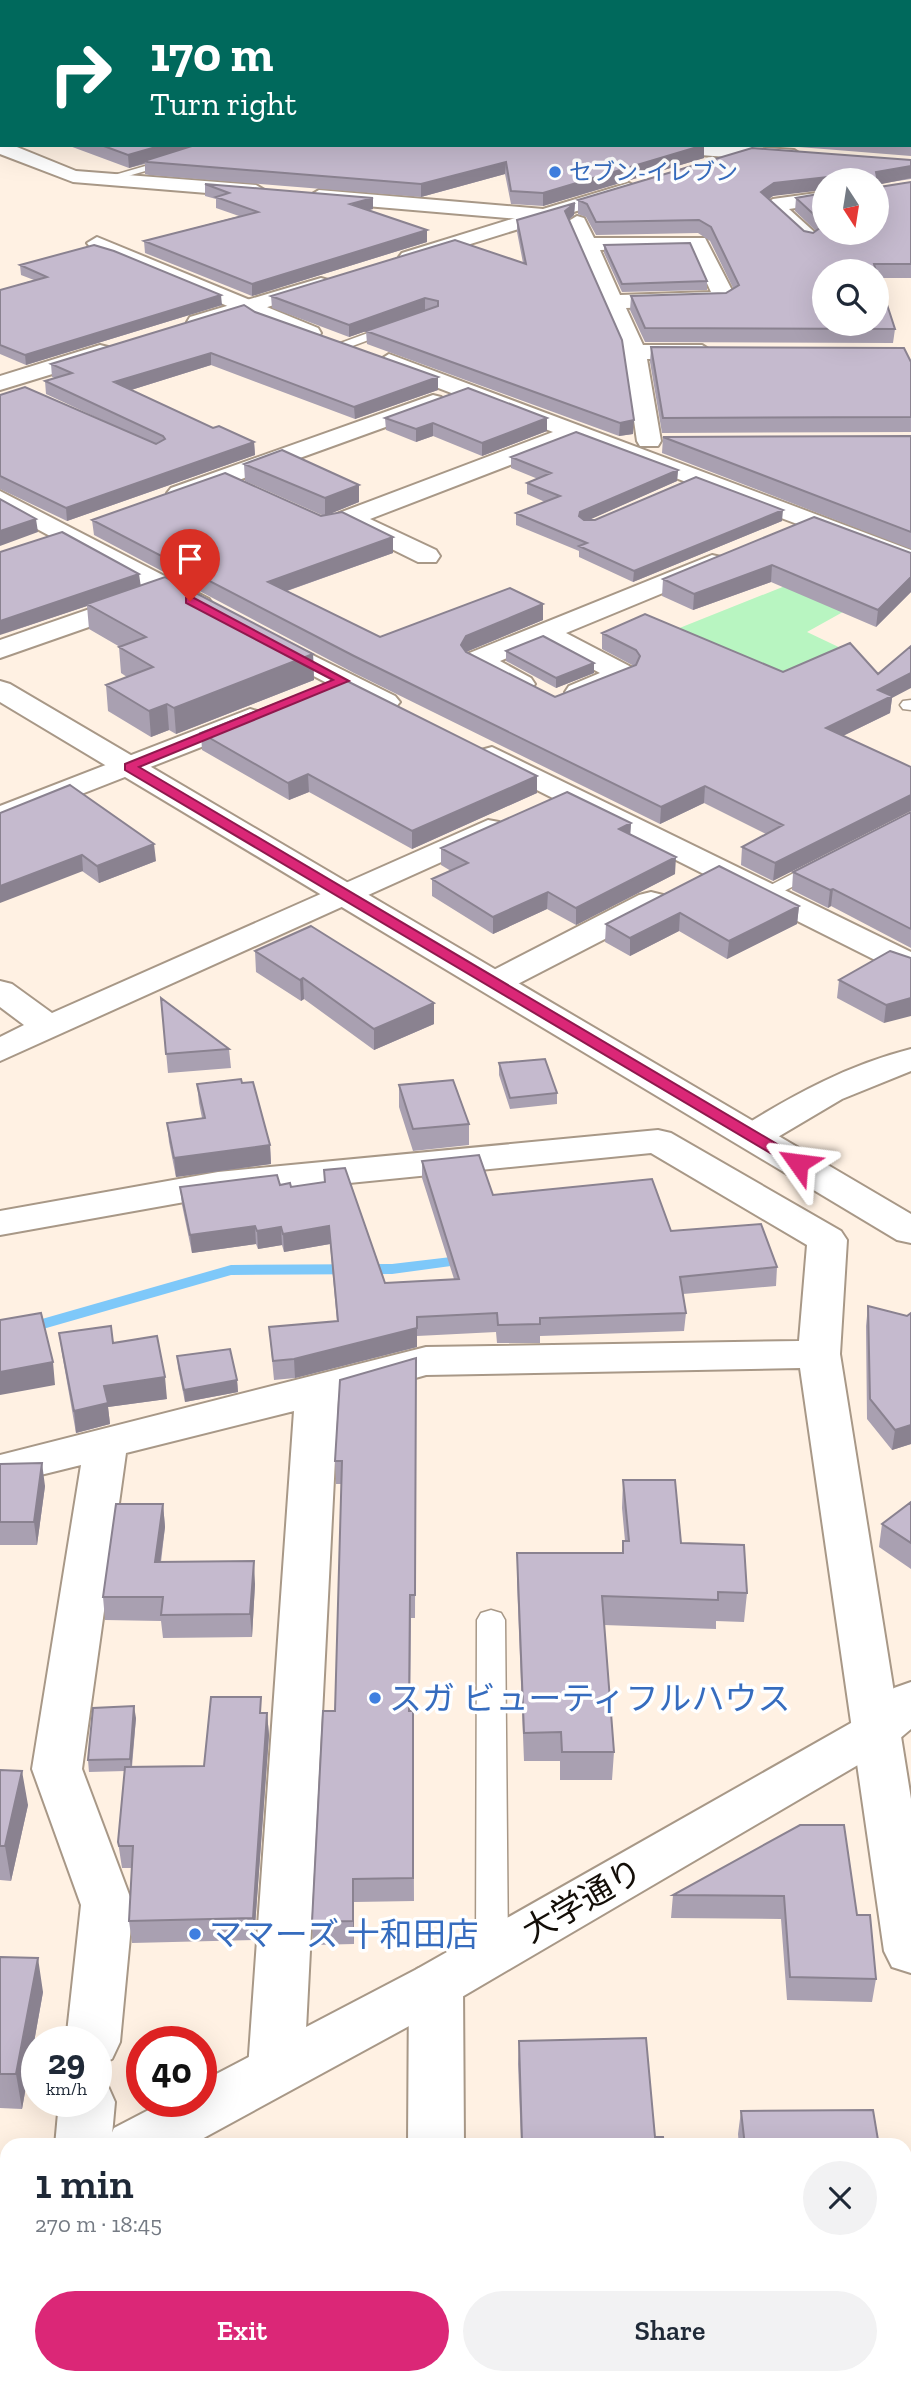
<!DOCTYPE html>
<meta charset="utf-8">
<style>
:root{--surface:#fff;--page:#f2f2f3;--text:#1f2937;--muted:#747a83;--accent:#db2777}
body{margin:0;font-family:"Zilla Slab","Noto Sans JP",serif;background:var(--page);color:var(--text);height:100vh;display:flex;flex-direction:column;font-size:26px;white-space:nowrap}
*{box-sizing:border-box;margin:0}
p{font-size:23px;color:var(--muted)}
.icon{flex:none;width:38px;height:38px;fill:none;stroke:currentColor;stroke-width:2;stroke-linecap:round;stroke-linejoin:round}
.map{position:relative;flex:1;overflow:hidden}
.sheet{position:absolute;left:0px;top:2138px;width:912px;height:247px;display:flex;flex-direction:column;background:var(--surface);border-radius:21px 21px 0 0;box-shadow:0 7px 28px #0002}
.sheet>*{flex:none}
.banner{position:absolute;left:0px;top:0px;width:912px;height:147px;box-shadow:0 7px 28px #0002;background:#00695c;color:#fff;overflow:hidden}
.needle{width:46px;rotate:168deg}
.buttons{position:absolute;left:812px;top:168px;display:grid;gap:14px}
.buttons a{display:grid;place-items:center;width:77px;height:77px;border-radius:50%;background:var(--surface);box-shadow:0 7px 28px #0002;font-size:35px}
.speed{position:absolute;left:21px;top:2026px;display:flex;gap:14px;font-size:35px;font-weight:700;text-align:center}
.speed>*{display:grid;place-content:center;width:91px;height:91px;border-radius:50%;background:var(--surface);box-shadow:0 7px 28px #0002;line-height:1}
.speed small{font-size:18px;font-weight:400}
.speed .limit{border:10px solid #d22;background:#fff;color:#111}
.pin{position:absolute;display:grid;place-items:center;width:60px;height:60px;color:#fff;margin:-72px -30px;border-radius:50% 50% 50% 0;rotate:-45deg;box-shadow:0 0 7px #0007}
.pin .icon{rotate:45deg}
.me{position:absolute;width:77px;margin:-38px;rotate:301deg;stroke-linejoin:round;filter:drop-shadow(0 0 5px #0008)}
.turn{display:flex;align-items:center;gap:24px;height:147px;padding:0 35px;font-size:32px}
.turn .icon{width:91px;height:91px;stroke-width:2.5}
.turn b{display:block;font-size:49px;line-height:60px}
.round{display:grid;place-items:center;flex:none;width:74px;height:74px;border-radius:37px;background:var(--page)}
.headline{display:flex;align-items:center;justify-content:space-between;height:119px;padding:0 35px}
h1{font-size:42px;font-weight:600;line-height:52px}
.button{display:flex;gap:14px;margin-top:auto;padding:14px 35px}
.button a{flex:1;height:80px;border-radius:42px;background:var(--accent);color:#fff;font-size:28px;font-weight:600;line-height:80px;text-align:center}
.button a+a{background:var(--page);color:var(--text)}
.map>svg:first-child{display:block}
</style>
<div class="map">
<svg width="911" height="2385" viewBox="0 0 911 2385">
<rect width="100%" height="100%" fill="#fff1e3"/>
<path fill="#f7e6d2" d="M464,0H911V99L910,2H456Z"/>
<path fill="#b8f5c1" d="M815,574L868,598L807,632L847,651L771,681L672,631Z"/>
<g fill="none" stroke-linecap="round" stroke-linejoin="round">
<path fill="#7ec8f9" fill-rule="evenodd" d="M468,1255L473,1257L475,1260L473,1263L392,1274L231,1275L36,1331L0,1337V1327L35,1321L231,1265L392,1264Z"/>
<g stroke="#a89887" stroke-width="3">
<path id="lane" d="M218,145H236L107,182L97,180Z
M390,325L401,328L347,348L335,345Z
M911,700V710L903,709L900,705L903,701Z
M819,860L829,866L826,870L772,897H758L755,893Z
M491,1610L501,1613L505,1620L508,1952L503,1961L492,1965L481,1961L476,1952L477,1620L481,1613Z
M97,2378H133L132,2385H96Z"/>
</g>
<g stroke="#a89887" stroke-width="4">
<path id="street" d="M0,141L2,145H12L76,171L256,185L266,191L256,197L73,182L0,154Z
M629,183L639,189L636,193L544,221L319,202L309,196L319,190L543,209Z
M824,192V204L789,209L821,238L811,244L804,242L763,205L773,199Z
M577,216L584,218L594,238H705L736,298L725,304L626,308L643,345H702L713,352L702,359H647L661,441L658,446H640L637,441L624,352L567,222ZM691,248L711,292L620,295L600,250Z
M97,237L318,328L321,333L318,338H302L90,247L87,243Z
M389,354L911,550V567L575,440L370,519L436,550L440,556L436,562H418L339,523L335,518L339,513L553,432L381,366L378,361Z
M433,395L441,397L445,402L441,407L189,498H171L167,493L171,488Z
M0,491L209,599L213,605L209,611H189L0,509Z
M712,555L721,557L725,563L721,569L566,633L633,668L637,674L633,680L589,698L579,701L569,698L565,692L569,686L600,673L543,643L500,661L531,678L535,684L531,690L521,693L467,666L463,660L467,654Z
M136,593L146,595L150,601L146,607L0,658V640Z
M268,633L395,696L400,702L395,708L385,711L375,708L258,647L254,641L258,635Z
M250,709L260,712L265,718L260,724L0,826V806Z
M492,747L911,952V975L899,972L481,762L477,756L481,750Z
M488,820L499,822L504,829L499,836L0,1061V1037L24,1025L0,1007V981L12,984L52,1013Z
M651,892L663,895L667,902L663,909L506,990L494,993L482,990L477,983L482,976L639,895Z
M911,1049V1071L842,1099L766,1144L753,1147L740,1144L734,1136L740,1128C795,1094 848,1065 911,1049Z
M658,1130L671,1133L841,1231L847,1240L840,1354L911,1799V1973L892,1967L884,1951L800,1368L426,1375L338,1400L304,2069L296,2086L276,2093L256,2086L248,2069L294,1411L126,1453L82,1769L133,1905L120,2042L112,2059L96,2065V2042H66L81,1905L32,1769L81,1465L0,1485V1455L426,1347L799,1341L807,1245L651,1153L218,1196L0,1235V1211L218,1172Z
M436,1962L455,1969L463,1985L464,2146H408L409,1985L417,1969Z
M96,2080L107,2084L115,2102L111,2146H55L59,2102H96Z
M404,2378H466V2385H404Z"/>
</g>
<g stroke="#a89887" stroke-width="4">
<path id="secondary" d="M0,96H2V106H0Z
M637,145H724L794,150L803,156L794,162L646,151Z
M544,209L554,215L551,219L409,263L399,257L402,253Z
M321,278L328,280L332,284L328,288L198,329L187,322L190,317Z
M100,345L108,347L111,352L108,357L0,390V376Z
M0,681L10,684L911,1214V1243L897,1240L0,702Z
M911,1682V1729L892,1745L455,2001L189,2146H106L114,2128L164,2102H201V2082L417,1969L858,1719L894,1688Z
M7,2188V2242L0,2245V2191Z"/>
</g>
<g stroke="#a89887" stroke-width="4">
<path id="highway" d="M286,0H308L284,2Z
M0,61H2V71H0Z"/>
</g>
<use href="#lane" fill="#fff" fill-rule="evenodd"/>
<use href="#street" fill="#fff" fill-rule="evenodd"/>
<use href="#secondary" fill="#fff" fill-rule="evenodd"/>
<use href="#highway" fill="#fff" fill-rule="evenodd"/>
</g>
<path fill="#a9a0b1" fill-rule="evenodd" d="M385,0H455L447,2H392Z
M759,0H911V97L910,98V2H759Z
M910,100H911V156L774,145H910Z
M67,145H704V158L543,206L511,204L505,174L421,197L149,175L145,174V164L129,168Z
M911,160V179L878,184L879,187L911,182V278H878L895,329L893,343L645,342L630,310L631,296L726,293L733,288L710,241L698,233L596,235L586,217L578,214V200ZM824,180H877L824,193L796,198L795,211L816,231L813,233L804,231L769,199L773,196ZM824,271H877V324Z
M205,184L373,198V209L369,210L427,242L252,296L145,253L144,241L239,216L216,208V199L205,196Z
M575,203L574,215L569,220L633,434L619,436L367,344L366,331L349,337L272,308L271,296L523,263L517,232V220Z
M604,245L707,281V290L622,292L604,253Z
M20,265L222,305L26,365L0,354V290L34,280L21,275Z
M255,312L438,390L355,419L211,365L131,390L213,428L254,442L255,455L67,521L0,489V395L132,434L46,394L45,381L55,378L52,377L51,364Z
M651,347L911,362V432L662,433L650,362Z
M385,418L547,431L482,456L433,436L416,442L386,430Z
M911,436V549L662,453L663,437Z
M511,457L678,470L677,481L588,520L782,521L633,582L579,557V551L516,525V513L545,502L527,494V483L538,479L511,468Z
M244,464L359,485V502L327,515L393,537V553L287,591L380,637L543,604V620L466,652L555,697L634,666L602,649V633L783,672L892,698L890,713L843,736L773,881L741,865L742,847L766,834L704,803L660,824L354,673L94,535L92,520L324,516L245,481Z
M814,517L911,553V592L876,627L771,582L693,610L662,596L663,579Z
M140,585L313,654L314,680L176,734L169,730L151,737L108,711L106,685L127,677L121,673L119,647H120L89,629L87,606L0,635Z
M506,651L594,673L556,688L506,661Z
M201,733L537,776V793L412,849L309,792L289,800L202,750Z
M911,812V948L831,906L828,908L792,890L793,872Z
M0,813L156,861L99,883Z
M631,823L630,834L675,874L576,925L547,909L493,934L432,896V879L451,871L441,865V848Z
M719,866L799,906L797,924L727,959L679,931L630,956L605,942L606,924Z
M255,951L434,1024L374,1050L304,999L301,1001L256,972Z
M911,958L884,1023L837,998L839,980Z
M161,998L229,1049L231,1068L168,1073Z
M499,1063L557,1093V1104L510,1109L499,1075Z
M242,1083L270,1145L271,1164L176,1177L169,1142L167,1123L202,1118L199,1103L197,1084Z
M399,1085L469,1124V1145L413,1151L399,1107Z
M422,1161L493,1195L671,1231L777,1267L776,1286L683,1294L686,1313L684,1331L540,1336V1343H497L496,1332L417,1336V1347L295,1378L274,1380L269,1327L337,1321L330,1244L284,1252L282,1245L258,1249L256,1244L192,1253L182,1205L180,1187L280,1185L291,1187L325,1182L324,1170L385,1283L454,1279L422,1178Z
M868,1306L907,1316L911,1313V1444L892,1450L867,1419L866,1326Z
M59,1333L113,1343L167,1399L108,1407L110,1424L76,1433L62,1354Z
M177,1356L237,1380L238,1392L185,1402L178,1368Z
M416,1358L415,1618H411L410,1711H413L414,1901L354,1902V1944L313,1945L312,1922L335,1711L342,1484H336L335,1461Z
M0,1464L45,1486L37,1545H0Z
M623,1480L681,1543L747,1593L744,1622L716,1621V1629L604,1625L614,1752L612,1780H560V1761H524L517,1582V1553H622L623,1541H625L622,1508Z
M911,1502V1569L879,1547L882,1524Z
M163,1504L165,1527L161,1562L255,1584L252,1637L163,1638L161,1621L105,1620L103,1597Z
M262,1713H267L269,1735L254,1940L132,1943L129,1921L132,1868H122L118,1842L125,1771L89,1772L88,1760L136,1718L132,1767L204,1766Z
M0,1770L28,1805L11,1881L0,1880Z
M800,1825L876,1979L872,2002L787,2000L781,1919L671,1918L673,1895Z
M0,1957L43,1992L22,2109L0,2108Z
M519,2041L655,2137L521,2142L518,2064Z
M741,2111L879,2146H739L738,2134Z
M727,2378H905L911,2385H728Z"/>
<path fill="#8a8290" d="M220,0H272L264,2H212Z
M417,0H455L447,2H417Z
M0,47L2,58L0,59Z
M163,145H208L144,161L145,163L129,168L128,155Z
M704,145V158L543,206V193Z
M506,162L505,174L421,197V184Z
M911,166V178L877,185L876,172Z
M827,177V180H824V190L773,196L760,205L761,192L774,183Z
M373,198V209L351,215L350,204Z
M575,203L574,215L565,223V211Z
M427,230V242L252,296V284Z
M221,295L222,305L26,365L25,355Z
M425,298V311L349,337V325Z
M211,353V365L115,395L114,382Z
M438,377V390L355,419L354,407Z
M547,418V431L482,456V443Z
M634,420L633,434L619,436L620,423Z
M433,423V436L416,442V429Z
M254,442L255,455L67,521L66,508Z
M678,470L677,481L580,524L579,528L580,512Z
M359,485V502L325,516V498Z
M783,510L782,521L633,582L634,571Z
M36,519L38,532L0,546V531Z
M393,537V553L269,597L268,582Z
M772,565L771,582L693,610L694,594Z
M139,574L141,587L87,604V606L0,635V621Z
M911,577V592L876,627L878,610Z
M543,604V620L466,652L461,645L466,636Z
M313,654L314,680L176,734L174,708Z
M594,663V673L556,688V678Z
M911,673V688L892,698L890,713L824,745L826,728L878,690Z
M167,704L169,730L151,737L149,711Z
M308,774L309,792L289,800L288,783Z
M537,776V793L412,849V831Z
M705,786L704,803L660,824L661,807Z
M911,795V811L773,881L775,863Z
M631,823L630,839L619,829Z
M154,844L156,861L99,883L97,866Z
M82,855L83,871L0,903V886Z
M676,857L675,874L576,925V908Z
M833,889L831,906L828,908L830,890Z
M548,892L547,909L493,934V917Z
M799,906L797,924L727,959L729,941Z
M680,913L679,931L630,956V938Z
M303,978L304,999L301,1001L300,980Z
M911,998V1016L884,1023L886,1005Z
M434,1003V1024L374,1050V1029Z
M270,1145L271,1164L176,1177L174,1158Z
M255,1226L256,1244L192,1253L190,1235Z
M329,1226L330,1244L284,1252L283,1234Z
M281,1227L282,1245L258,1249L257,1231Z
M417,1317V1347L295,1378L294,1359Z
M53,1362L55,1385L0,1395V1372Z
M165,1377L167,1399L108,1407L110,1424L76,1433L74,1411L104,1386Z
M237,1380L238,1392L185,1402L184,1390Z
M911,1425V1444L892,1450L895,1430Z
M42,1463L45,1486L37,1545L34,1522Z
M163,1504L165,1527L157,1585L155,1562Z
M254,1561L255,1584L252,1637L250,1614Z
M134,1706L136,1718L131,1771L130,1759Z
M267,1713L269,1735L254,1940L253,1918Z
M22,1771L28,1805L11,1881L5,1846Z
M353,1879L354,1902V1944L353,1921Z
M38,1958L43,1992L22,2109L16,2074Z"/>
<path fill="#c5bace" stroke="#8a8290" stroke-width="2" fill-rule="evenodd" d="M0,0H220L212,2H2V48L0,47Z
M767,0H911V54L910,58V2H774Z
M910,64H911V86L910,87Z
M910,100H911V143H910Z
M101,145H163L128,155Z
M195,145H704L543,193L511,191L506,162L421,184L148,162L144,161Z
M752,148L911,160V166L876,172L879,187L911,182V264H874L876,271H824V324H877V274L895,329L645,328L631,296L726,293L739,285L711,227L699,220L596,222L587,204L578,200ZM827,177V180H877V233H824V225L813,233L804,231L761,192L774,183Z
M205,184L373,198L350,204L427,230L252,284L144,241L258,212L216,197L229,193Z
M824,193V224L796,198Z
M575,203L565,211L622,340L634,420L620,423L366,331L438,306V301L425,298L349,325L271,296L455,240L526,264L517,220Z
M690,243L707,281L622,284L604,245Z
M94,245L114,251L221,295L25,355L0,345V290L47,277L20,265Z
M244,305L255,312L438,377L354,407L211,353L114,382L213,428L219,426L254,442L66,508L0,476V395L25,387L156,444L165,439L163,436L45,381L72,373L51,364Z
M651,347L904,348L911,362V417L663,418Z
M468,388L547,418L482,443L433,423L416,429L385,418Z
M576,432L678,470L580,512L579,516L584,520H595L696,477L783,510L634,571L579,546L587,543L516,513L560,496L527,483L551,473L511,457Z
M911,436V532L663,437Z
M282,450L359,485L325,498L244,464Z
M225,473L321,516L342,512L393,537L268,582L380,637L510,588L543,604L466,636L461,645L466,652L555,697L636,665L640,656L636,650L602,633L645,614L783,672L850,643L878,674L911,646V673L878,690L892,696L826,728L911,767V795L775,863L742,847L783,825L705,786L661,807L354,656L92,520Z
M0,499L36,519L0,531Z
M814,517L911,553V577L878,610L772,565L694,594L663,579Z
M62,532L139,574L0,621V552Z
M165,577L313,654L174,708L167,704L149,711L106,685L153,667L119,647L146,637L87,604Z
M543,636L594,663L556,678L506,651Z
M341,678L537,776L412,831L308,774L288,783L201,733Z
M70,785L154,844L97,866L82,855L0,886V813Z
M567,792L631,823L619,829L676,857L576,908L548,892L493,917L432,879L468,863L441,848Z
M911,812V929L833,889L830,890L793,872Z
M719,866L799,906L729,941L680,913L630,938L606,924Z
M311,926L434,1003L374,1029L303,978L300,980L255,951Z
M890,951L911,958V998L886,1005L839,980Z
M161,998L229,1049L166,1054Z
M545,1059L557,1093L510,1098L499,1063Z
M241,1079L242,1083L253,1082L270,1145L174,1158L167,1123L205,1118L197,1084Z
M453,1080L469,1124L413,1129L399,1085Z
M479,1155L493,1195L652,1179L671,1231L761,1224L777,1267L680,1277L686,1313L540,1318V1324L498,1325L497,1313L417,1317V1328L294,1359L273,1361L269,1327L338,1321L329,1226L283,1234L281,1227L257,1231L255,1226L190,1235L180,1187L277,1175L280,1185L290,1183L291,1187L325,1182L324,1170L345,1168L385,1283L459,1279L422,1161Z
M868,1306L907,1316L911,1313V1425L895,1430L870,1399Z
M41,1313L53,1362L0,1372V1320Z
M111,1326L113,1343L157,1336L165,1377L104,1386L108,1403L74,1411L59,1333Z
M230,1349L237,1380L184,1390L177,1356Z
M416,1358L415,1595H410L409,1711H413V1878L353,1879V1921L312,1922L323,1711H335L342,1461H335L340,1380Z
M42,1463L34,1522H0V1464Z
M623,1480H675L681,1543L744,1545L747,1593L718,1592V1600L602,1596L614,1752H562L561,1732L524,1733L517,1553H623V1541H629Z
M911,1502V1543L882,1524Z
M116,1504H163L155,1562L254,1561L250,1614L161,1615L163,1597H103Z
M211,1697H261L260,1713H267L253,1918L129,1921L133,1846H119L118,1842L125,1767L204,1766Z
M134,1706L130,1759L88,1760L93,1708Z
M0,1770L22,1771L5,1846H0Z
M800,1825H844L857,1915H870L876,1979L790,1977L784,1896L673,1895Z
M0,1957L38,1958L16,2074H0Z
M646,2038L655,2137H663L664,2146H514V2142H522L519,2041Z
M873,2110L879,2146H745L741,2111Z
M905,2210H906L911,2243V2385H733L732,2378H905Z
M197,2378H386V2385H197Z"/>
<path fill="#db2777" stroke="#8e194d" stroke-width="2" d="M186,598H194L349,681L139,767L804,1160V1166H792L125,770V764L333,680L186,603Z"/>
<g fill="#3f7fe0" stroke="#fff" stroke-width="2.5">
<circle cx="555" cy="172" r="7"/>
<circle cx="375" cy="1698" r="7"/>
<circle cx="195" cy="1934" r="7"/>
</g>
<g text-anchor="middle" stroke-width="7" stroke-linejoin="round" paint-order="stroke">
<g font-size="23" fill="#366cbe" stroke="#fff" text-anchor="start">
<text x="569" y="180">セブン-イレブン</text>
</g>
<g font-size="33" fill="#366cbe" stroke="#fff" text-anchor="start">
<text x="389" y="1710">スガ ビューティフルハウス</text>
<text x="209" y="1946">ママーズ 十和田店</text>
</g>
<g font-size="33" fill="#130e08" stroke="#fff">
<text transform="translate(582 1900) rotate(-30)" y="12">大学通り</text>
</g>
</g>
</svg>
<div class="buttons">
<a><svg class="needle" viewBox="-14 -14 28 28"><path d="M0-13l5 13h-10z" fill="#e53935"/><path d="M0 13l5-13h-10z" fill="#747a83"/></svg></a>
<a><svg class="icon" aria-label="search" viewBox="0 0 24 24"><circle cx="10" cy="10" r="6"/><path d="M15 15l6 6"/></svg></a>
</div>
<div class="speed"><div>29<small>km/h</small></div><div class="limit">40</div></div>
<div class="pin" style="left:190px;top:601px;background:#d93025"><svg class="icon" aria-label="arrive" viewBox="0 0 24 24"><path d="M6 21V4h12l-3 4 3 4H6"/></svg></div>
<svg class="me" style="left:798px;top:1163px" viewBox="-20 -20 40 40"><path d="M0-17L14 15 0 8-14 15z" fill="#db2777" stroke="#fff" stroke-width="4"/></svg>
<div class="banner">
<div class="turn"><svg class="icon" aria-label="right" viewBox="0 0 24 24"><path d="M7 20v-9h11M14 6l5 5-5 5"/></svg><div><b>170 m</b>Turn right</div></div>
</div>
<section class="sheet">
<div class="headline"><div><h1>1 min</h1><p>270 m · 18:45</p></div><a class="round"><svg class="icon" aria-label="close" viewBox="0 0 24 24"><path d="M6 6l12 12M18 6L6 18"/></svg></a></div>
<div class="button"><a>Exit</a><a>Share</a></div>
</section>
</div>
